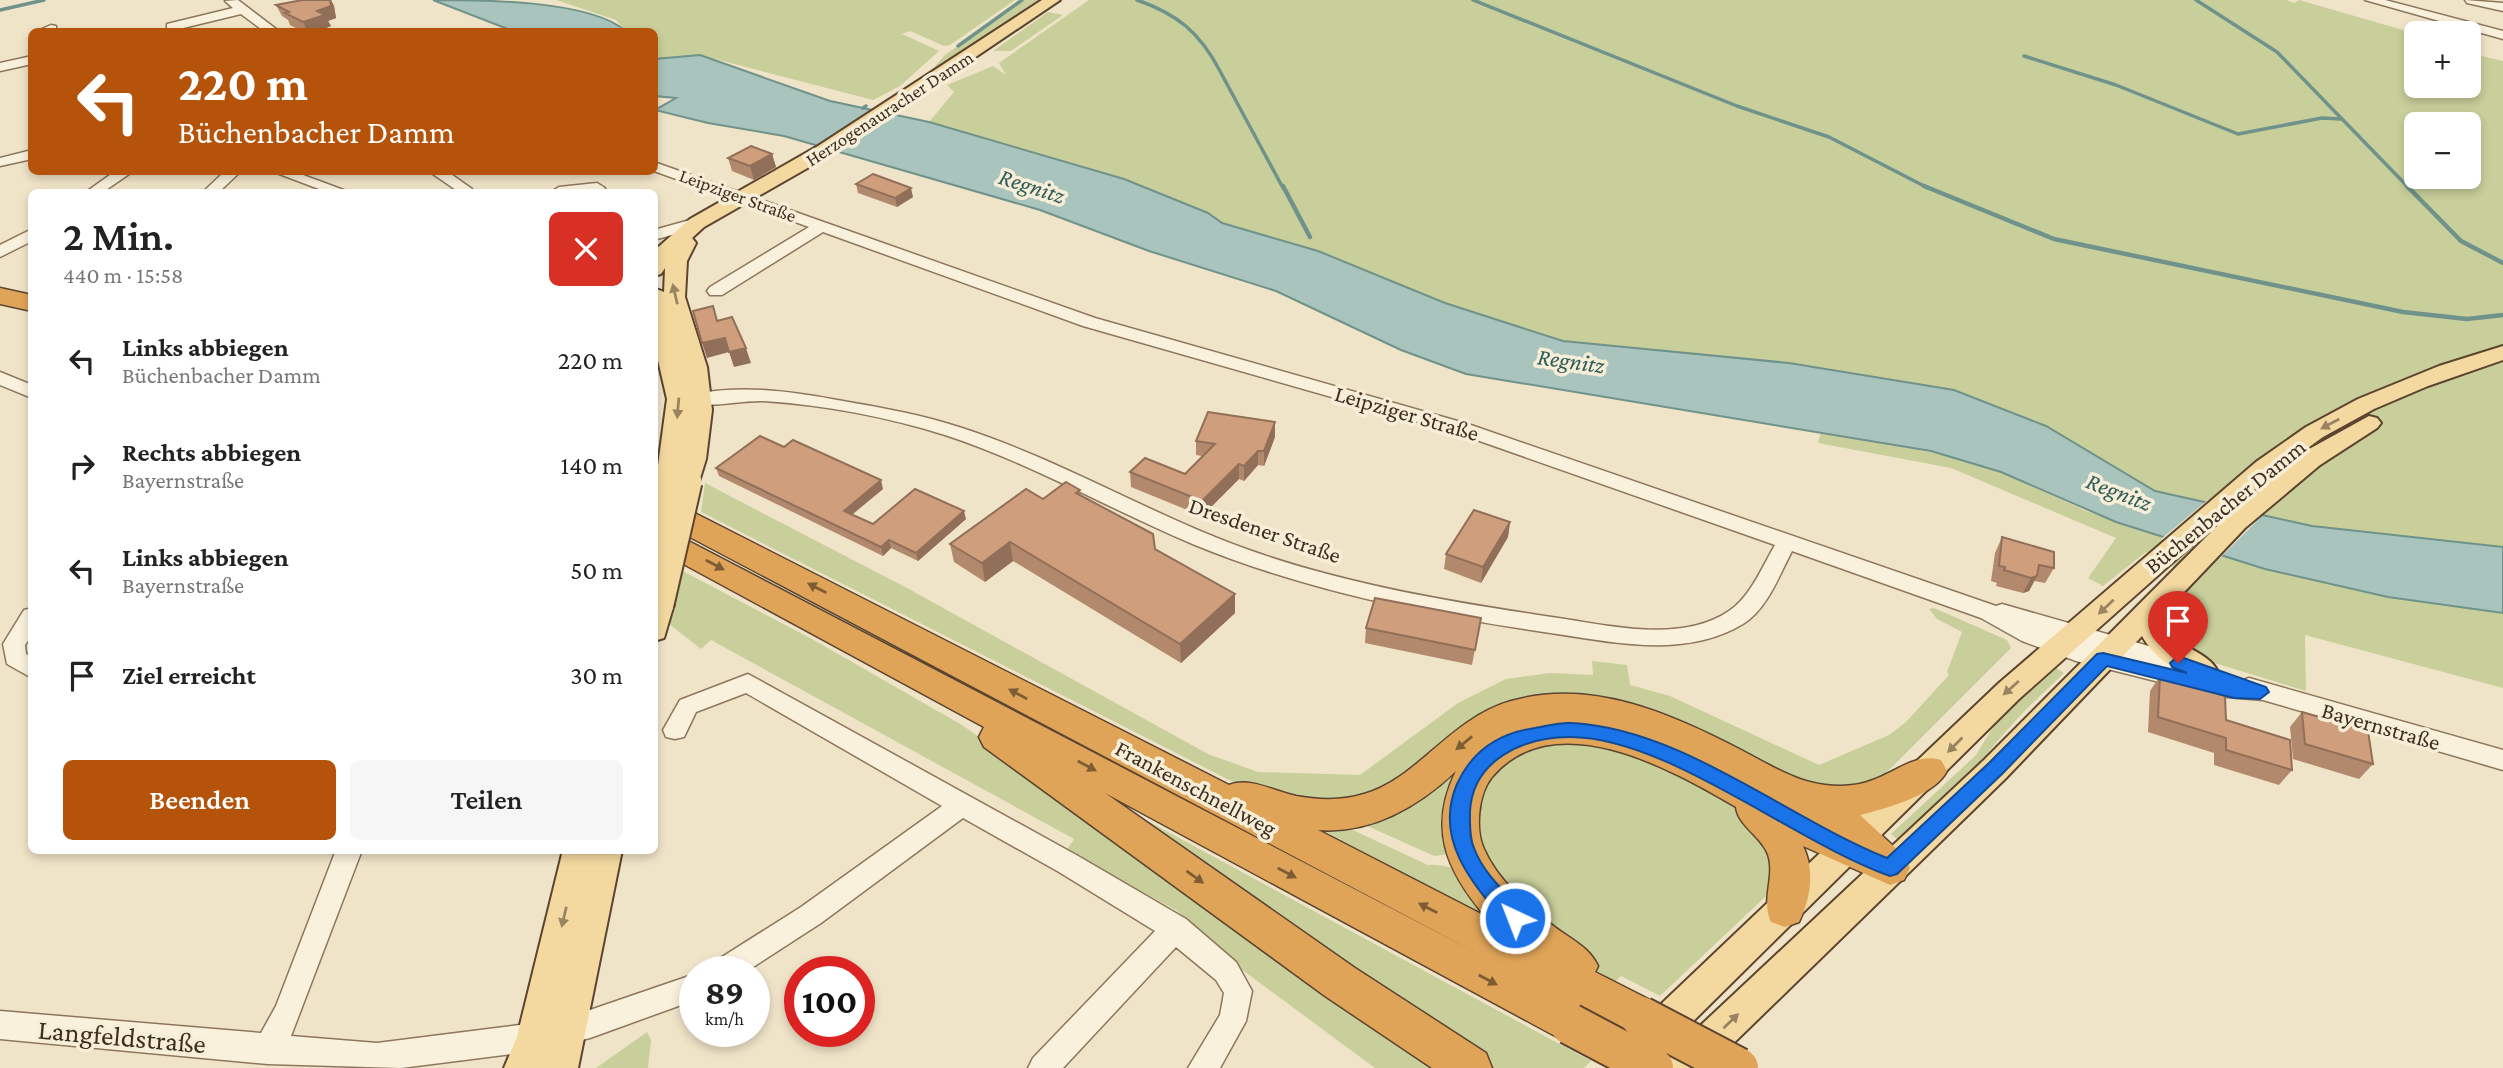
<!DOCTYPE html>
<html lang="de">
<meta charset="utf-8">
<style>
:root{--surface:#fff;--page:#f6f6f6;--text:#222;--muted:#767676;--accent:#b45309}
body{margin:0;font-family:"Crimson Pro",serif;background:var(--page);color:var(--text);height:100vh;display:flex;flex-direction:column;font-size:26px;white-space:nowrap}
*{box-sizing:border-box;margin:0}
p{font-size:23px;color:var(--muted)}
.icon{flex:none;width:38px;height:38px;fill:none;stroke:currentColor;stroke-width:2;stroke-linecap:round;stroke-linejoin:round}
.map{position:relative;flex:1;overflow:hidden}
.details{position:absolute;left:28px;top:189px;width:630px;height:665px;display:flex;flex-direction:column;background:var(--surface);border-radius:10px;box-shadow:0 4px 10px #0003}
.details>*{flex:none}
.hud{position:absolute;left:28px;top:28px;width:630px;height:147px;border-radius:10px;box-shadow:0 4px 10px #0003;background:#b45309;color:#fff;overflow:hidden}
.buttons{position:absolute;left:2404px;top:21px;display:grid;gap:14px}
.buttons a{display:grid;place-items:center;width:77px;height:77px;border-radius:10px;background:var(--surface);box-shadow:0 4px 10px #0003;font-size:35px}
.speed{position:absolute;left:679px;top:956px;display:flex;gap:14px;font-size:35px;font-weight:700;text-align:center}
.speed>*{display:grid;place-content:center;width:91px;height:91px;border-radius:50%;background:var(--surface);box-shadow:0 4px 10px #0003;line-height:1}
.speed small{font-size:18px;font-weight:400}
.speed .limit{border:10px solid #d22;background:#fff;color:#111}
.pin{position:absolute;display:grid;place-items:center;width:60px;height:60px;color:#fff;margin:-72px -30px;border-radius:50% 50% 50% 0;rotate:-45deg;box-shadow:0 0 7px #0007}
.pin .icon{rotate:45deg}
.me{position:absolute;width:77px;margin:-38px;rotate:317deg;stroke-linejoin:round;filter:drop-shadow(0 0 5px #0008)}
.turn{display:flex;align-items:center;gap:24px;height:147px;padding:0 35px;font-size:32px}
.turn .icon{width:91px;height:91px;stroke-width:2.5}
.turn b{display:block;font-size:49px;line-height:60px}
.round{display:grid;place-items:center;flex:none;width:74px;height:74px;border-radius:10px;background:var(--page)}
.head{display:flex;align-items:center;justify-content:space-between;height:119px;padding:0 35px}
h1{font-size:42px;font-weight:600;line-height:52px}
.cta{display:flex;gap:14px;margin-top:auto;padding:14px 35px}
.cta a{flex:1;height:80px;border-radius:10px;background:var(--accent);color:#fff;font-size:28px;font-weight:600;line-height:80px;text-align:center}
.cta a+a{background:var(--page);color:var(--text)}
ul{padding:0;list-style:none}
li{display:flex;align-items:center;gap:21px;height:105px;padding:0 35px}
li div{flex:1}
li b{display:block;font-size:26px}
li em{font-style:normal}
.map>svg:first-child{display:block}
</style>
<div class="map">
<svg width="2503" height="1068" viewBox="0 0 2503 1068">
<rect width="100%" height="100%" fill="#f0e4c8"/>
<path fill="#c9cf9b" fill-rule="evenodd" d="M556,0H1015L950,45L944,46L910,31L902,34L939,51L900,86L873,100L700,55L655,59L654,32L626,31L616,20Z
M1024,0H1038L926,76L945,55Z
M1089,0H2287L2294,3L2299,0L2417,34V86H2469V53L2503,61V547L2312,526L2155,491L2046,426L1954,390L1789,363L1563,341L1445,303L1318,251L1222,223L1208,213L1124,179L929,122L954,92L947,85L993,66L1006,75L999,63ZM2417,124H2469V177H2417Z
M1048,12L1063,15L1011,51H993Z
M1821,432L1957,457L2001,472L2086,511L2265,569L2388,597L2503,613V688L2305,635L2306,691L2208,661L2168,635L2166,611L2198,579L2146,552L2103,586L2088,578L2116,538L1951,468L1818,443Z
M705,483L907,588L1208,754L1258,772L1360,775L1458,703L1506,679L1550,673L1593,675L1592,661L1627,665L1630,685L1670,696L1819,765L1889,735L1906,722L1949,675L1947,672L1962,632L1937,619L1929,609L1934,608L2007,640L2011,648L1874,785L1825,792L1633,712L1323,808L1241,786L701,512Z
M654,556L812,639L962,725L1067,799L1431,1068H1375L1241,969L1220,947L1176,910L1066,851L1074,839L711,640L701,649L655,613Z
M2055,667L2064,673C2046,691 2026,708 2010,727C1975,766 1942,811 1897,839L1891,834L1976,755L1995,724Z
M1504,735L1457,853L1434,856L1365,825Z
M1535,741L1620,744L1736,804L1760,822L1779,884L1660,996L1621,976L1615,982L1578,959L1483,870L1475,789Z
M1133,813L1591,1061L1584,1068H1491Z
M1342,825L1428,865C1470,862 1484,897 1505,927L1317,827Z
M647,1032L651,1040L648,1068H596Z"/>
<path fill="#a9c4bc" stroke="#6f938a" stroke-width="2" d="M433,0C485,0 589,0 626,31H513Z
M700,55L830,101L929,122L1124,179L1208,213L1222,223L1318,251L1445,303L1563,341L1789,363L1954,390L2046,426L2155,491L2312,526L2503,547V613L2388,597L2265,569L2116,522L2001,472L1931,451L1466,374L1401,350L1276,291L1149,251L1040,210L784,136L708,123L655,110L676,98L655,96V59Z"/>
<path fill="#f0e4c8" d="M2209,499L2266,512L2220,558L2161,539Z"/>
<g fill="none" stroke-linecap="round" stroke-linejoin="round">
<path stroke="#6f938a" stroke-width="3.5" d="M1137,0C1178,14 1200,33 1220,71
M1473,0L1737,106L1829,137L1928,188
M2196,0L2277,52L2409,188
M0,10L44,0
M958,46L1022,0
M2024,56L2116,85L2238,134L2322,118L2341,119
M1221,73L1283,188
M863,108L866,106"/>
<path stroke="#6f938a" stroke-width="4.5" d="M1283,186L1310,237
M1924,186L2054,239L2403,312L2467,319L2503,315
M2407,186L2461,241L2503,263"/>
<g stroke="#8d765c" stroke-width="3">
<path id="minor" d="M238,0L280,32H265L241,14L179,29L180,32H167V24L233,8L225,1Z
M2365,0H2385L2503,31V39Z
M2465,0L2503,3V11L2467,3Z
M51,25L56,26V32H35Z
M32,56V64L0,71V63Z
M32,150V159L0,166V158Z
M654,162L1095,318L1468,424L1996,606L2002,604L2194,659L2198,665L2190,672L2237,682L2249,678L2503,750V770L2263,700L2215,696L2076,661L2022,641L1981,618L1792,551C1779,576 1767,609 1743,624C1687,658 1617,643 1557,634C1433,616 1310,592 1195,545C1111,510 1031,463 945,435C888,417 824,405 764,401C743,400 712,408 693,403L691,399L693,395L700,393C748,385 796,392 843,401C883,408 923,415 962,428C1061,460 1151,515 1249,550C1351,586 1458,603 1565,619C1616,627 1683,642 1729,611C1751,596 1762,567 1775,545L1454,432L1083,326L823,232L722,295H710L707,291L710,287L809,227L654,171Z
M114,172H132L103,192H86Z
M224,172H240L219,192H203Z
M274,172H295L349,192H327Z
M430,172H448L472,189L469,192H459Z
M597,183L605,188L602,191L551,192L559,187Z
M697,218L705,223L703,226L654,240V230Z
M32,229V241L0,257V245Z
M0,372L32,385V398L0,385Z
M32,608V635L25,645L26,654L32,657V678L7,664L3,644L24,610Z
M748,674L1078,856L1186,919L1236,962L1252,991L1246,1021L1220,1068H1188L1220,1015L1224,993L1216,980L1176,947L1063,1068H1028L1033,1058L1155,931L1059,872L963,818L821,923L747,971H710L714,962L801,907L942,806L746,693L696,712L684,737L675,739L666,737L663,730L680,700Z
M336,850H362L291,1036L377,1043L535,1023L590,1010L695,974V1000L590,1038L535,1051L401,1068L268,1064L0,1039V1011L261,1033L276,1006Z"/>
</g>
<g stroke="#5b4430" stroke-width="4">
<path id="major" d="M1042,0H1060L832,154L704,227L692,238L696,243L687,261L685,297L707,367L712,410L706,459L697,488H679L676,480L661,479L657,473L667,399L654,343V288L664,292L665,268L661,274L654,276L655,250L690,219L818,146Z
M2503,346V360L2428,386L2374,409L2323,437L2273,473L2019,699L1664,1050L1651,1055L1638,1050L1633,1038L1638,1026L1999,683L2256,462L2306,427L2358,399L2439,366Z
M2369,416L2377,418L2381,423L2377,428L2320,465L2245,528L2168,609L2169,632C2182,648 2208,653 2217,670L2213,678L2203,681C2178,673 2155,659 2142,636L2006,778L1708,1068H1663L1669,1055L1984,760L2227,516L2302,453Z
M660,594L670,597L674,604L664,638L654,641V596Z
M563,850H622L578,1068H504L517,1037Z"/>
</g>
<g stroke="#5b4430" stroke-width="3">
<path id="highway" d="M0,288L32,295V311L0,304Z
M654,496L667,499L1229,785C1251,777 1273,791 1296,796C1318,800 1342,801 1364,794C1419,778 1449,719 1511,701C1592,678 1672,714 1743,751C1770,765 1796,782 1825,785C1841,787 1858,786 1873,780C1896,772 1917,752 1941,760L1947,771C1934,796 1887,808 1860,815L1904,856L1910,868L1904,880L1890,885L1803,846C1815,871 1811,898 1799,922L1785,927L1771,922C1760,899 1777,875 1767,852C1759,835 1738,825 1736,807C1671,769 1555,703 1492,777C1478,794 1475,830 1484,849C1498,881 1529,907 1556,928C1572,940 1589,947 1598,966L1595,972L1656,1003L1663,1017L1656,1031L1641,1037L1586,1010L1592,1024L1585,1038L1570,1044L1105,793L1355,968L1486,1053L1492,1068H1432L1325,996L984,747L979,737L984,727L654,548V523L1473,951L654,518ZM1456,771C1428,828 1446,870 1485,916L1318,830C1371,834 1418,807 1456,771Z"/>
</g>
<use href="#minor" fill="#faf1dc" fill-rule="evenodd"/>
<use href="#major" fill="#f3d9a0" fill-rule="evenodd"/>
<use href="#highway" fill="#e0a458" fill-rule="evenodd"/>
<g stroke="#5b4430" stroke-width="31" stroke-linecap="butt">
<path id="major-bridge" d="M654,540L670,473
M660,604L688,482"/>
</g>
<g stroke="#5b4430" stroke-width="44" stroke-linecap="butt">
<path id="highway-bridge" d="M1641,1017L1738,1068
M1570,1024L1653,1068"/>
</g>
<use href="#major-bridge" stroke="#f3d9a0" stroke-width="27"/>
<use href="#highway-bridge" stroke="#e0a458" stroke-width="40"/>
</g>
<path fill="#b2896c" d="M302,0H331L334,6L336,18L328,21L331,26L316,32H303L290,25L288,20L282,16L276,5Z
M772,154L776,167L754,180L732,171L728,158Z
M856,184L913,197L897,207L858,193Z
M1275,422V437L1264,466L1258,465L1244,481L1239,479L1202,516L1131,487L1130,472L1185,474L1202,456L1196,455V441Z
M716,468L883,489L852,515L873,524L966,519L918,561L891,548L883,556L719,476Z
M1080,490V496L1155,549L1235,613L1181,663L1013,561L985,582L954,562L950,544L1043,499Z
M1510,522L1508,537L1481,583L1444,569L1446,554Z
M2002,537L2054,568L2045,583L2034,581L2029,591L2023,593L1996,586L1997,583L1991,581L1995,553Z
M1481,618L1472,665L1365,643L1366,628Z
M2160,676L2226,720L2292,770L2279,785L2214,765V753L2148,732L2150,691Z
M2302,712L2373,764L2359,779L2293,759L2290,727Z"/>
<path fill="#916f58" d="M330,0H331L334,6L336,18L328,21L331,26L316,32H308L303,22Z
M772,154L776,167L754,180L750,166Z
M911,188L913,197L897,207L895,198Z
M725,338L746,348L751,363L734,367L729,352L707,358L702,343Z
M1275,422V437L1264,466V451Z
M1258,451V465L1244,481V466Z
M1239,464V479L1202,516V501Z
M881,480L883,489L846,519L844,511Z
M964,511L966,519L918,561L916,553Z
M1510,522L1508,537L1481,583L1483,567Z
M889,540L891,548L883,556L881,547Z
M1010,542L1013,561L985,582L982,563Z
M2037,576L2029,591L2023,593L2031,578Z
M1235,594V613L1181,663L1180,644Z"/>
<path fill="#cf9f7d" stroke="#916f58" stroke-width="2" d="M302,0H330L331,6L317,11L325,15L303,22L285,13L289,12L276,5Z
M751,146L772,154L750,166L728,158Z
M873,174L911,188L895,198L856,184Z
M713,306L717,321L732,317L746,348L729,352L725,338L702,343L693,311Z
M1208,412L1275,422L1264,451H1258L1244,466L1239,464L1202,501L1130,472L1145,458L1185,474L1215,444L1196,441Z
M760,436L784,447L793,440L881,480L844,511L873,524L915,489L964,511L916,553L889,540L881,547L716,468Z
M1066,482L1080,490L1076,493L1153,534L1155,549L1235,594L1180,644L1010,542L982,563L950,544L1026,489L1043,499Z
M1474,510L1510,522L1483,567L1446,554Z
M2002,537L2054,552V568L2039,565L2037,576L2031,578L2004,570L2005,567L1999,566Z
M1375,598L1481,618L1475,650L1366,628Z
M2160,676L2225,696L2226,720L2290,740L2292,770L2226,750V738L2158,717Z
M2302,712L2368,731L2373,764L2305,744Z"/>
<defs><path id="oneway-solid" d="M-6-.8H1V-3.2L6.5 0L1 3.2V.8H-6Z" transform="scale(1.75)"/></defs>
<g fill="#988460">
<use href="#oneway-solid" transform="translate(675 294) rotate(-103)"/>
<use href="#oneway-solid" transform="translate(678 408) rotate(95)"/>
<use href="#oneway-solid" transform="translate(2330 424) rotate(152)"/>
<use href="#oneway-solid" transform="translate(2106 607) rotate(137)"/>
<use href="#oneway-solid" transform="translate(2011 688) rotate(138)"/>
<use href="#oneway-solid" transform="translate(1955 745) rotate(135)"/>
<use href="#oneway-solid" transform="translate(564 917) rotate(103)"/>
<use href="#oneway-solid" transform="translate(1731 1021) rotate(-44)"/>
</g>
<g fill="#7e5d36">
<use href="#oneway-solid" transform="translate(715 565) rotate(28)"/>
<use href="#oneway-solid" transform="translate(817 588) rotate(-153)"/>
<use href="#oneway-solid" transform="translate(1018 694) rotate(-152)"/>
<use href="#oneway-solid" transform="translate(1464 743) rotate(141)"/>
<use href="#oneway-solid" transform="translate(1087 766) rotate(28)"/>
<use href="#oneway-solid" transform="translate(1287 873) rotate(28)"/>
<use href="#oneway-solid" transform="translate(1195 877) rotate(36)"/>
<use href="#oneway-solid" transform="translate(1428 908) rotate(-153)"/>
<use href="#oneway-solid" transform="translate(1488 980) rotate(28)"/>
</g>
<path fill="#1a73e8" stroke="#114b97" stroke-width="2" d="M2103,653L2187,673L2172,667L2170,663L2178,656L2266,687L2269,692L2260,699L2234,698L2107,666L2002,774L1897,874L1890,876C1794,842 1667,737 1570,737C1523,737 1473,760 1470,811C1470,823 1469,837 1474,848C1483,873 1505,892 1522,911L1525,918L1522,924L1515,927L1507,924C1473,884 1433,840 1457,784C1472,751 1500,733 1535,728C1547,726 1560,722 1572,723C1683,729 1785,817 1887,858L1989,763L2097,654Z"/>
<g text-anchor="middle" stroke-width="7" stroke-linejoin="round" paint-order="stroke">
<g font-size="19" fill="#3d2e20" stroke="#f7eed8">
<text transform="translate(889 108) rotate(-33)" y="7">Herzogenauracher Damm</text>
<text transform="translate(738 195) rotate(20)" y="7">Leipziger Straße</text>
</g>
<g font-size="23" fill="#3d2e20" stroke="#f7eed8">
<text transform="translate(1407 413) rotate(16)" y="8">Leipziger Straße</text>
<text transform="translate(2225 506) rotate(-39)" y="8">Büchenbacher Damm</text>
<text transform="translate(1265 530) rotate(19)" y="8">Dresdener Straße</text>
<text transform="translate(2381 726) rotate(16)" y="8">Bayernstraße</text>
<text transform="translate(1196 788) rotate(28)" y="8">Frankenschnellweg</text>
</g>
<g font-size="24" font-style="italic" fill="#2f5d5a" stroke="#f7eed8">
<text transform="translate(1032 186) rotate(18)" y="8">Regnitz</text>
<text transform="translate(1571 361) rotate(8)" y="8">Regnitz</text>
<text transform="translate(2119 492) rotate(21)" y="8">Regnitz</text>
</g>
<g font-size="28" fill="#3d2e20" stroke="#f7eed8">
<text transform="translate(122 1036) rotate(5)" y="10">Langfeldstraße</text>
</g>
</g>
</svg>
<div class="buttons">
<a>+</a>
<a>−</a>
</div>
<div class="speed"><div>89<small>km/h</small></div><div class="limit">100</div></div>
<div class="pin" style="left:2178px;top:663px;background:#d93025"><svg class="icon" aria-label="arrive" viewBox="0 0 24 24"><path d="M6 21V4h12l-3 4 3 4H6"/></svg></div>
<svg class="me" style="left:1515px;top:918px" viewBox="-20 -20 40 40"><circle r="17" fill="#1a73e8" stroke="#fff" stroke-width="3"/><path d="M0-11L8 9 0 5-8 9z" fill="#fff"/></svg>
<div class="hud">
<div class="turn"><svg class="icon" aria-label="left" viewBox="0 0 24 24"><path d="M17 20v-9H6M10 6l-5 5 5 5"/></svg><div><b>220 m</b>Büchenbacher Damm</div></div>
</div>
<section class="details">
<div class="head"><div><h1>2 Min.</h1><p>440 m · 15:58</p></div><a class="round" style="background:#d93025;color:#fff"><svg class="icon" aria-label="close" viewBox="0 0 24 24"><path d="M6 6l12 12M18 6L6 18"/></svg></a></div>
<ul>
<li><svg class="icon" aria-label="left" viewBox="0 0 24 24"><path d="M17 20v-9H6M10 6l-5 5 5 5"/></svg><div><b>Links abbiegen</b><p>Büchenbacher Damm</p></div><em>220 m</em></li>
<li><svg class="icon" aria-label="right" viewBox="0 0 24 24"><path d="M7 20v-9h11M14 6l5 5-5 5"/></svg><div><b>Rechts abbiegen</b><p>Bayernstraße</p></div><em>140 m</em></li>
<li><svg class="icon" aria-label="left" viewBox="0 0 24 24"><path d="M17 20v-9H6M10 6l-5 5 5 5"/></svg><div><b>Links abbiegen</b><p>Bayernstraße</p></div><em>50 m</em></li>
<li><svg class="icon" aria-label="arrive" viewBox="0 0 24 24"><path d="M6 21V4h12l-3 4 3 4H6"/></svg><div><b>Ziel erreicht</b></div><em>30 m</em></li>
</ul>
<div class="cta"><a>Beenden</a><a>Teilen</a></div>
</section>
</div>
